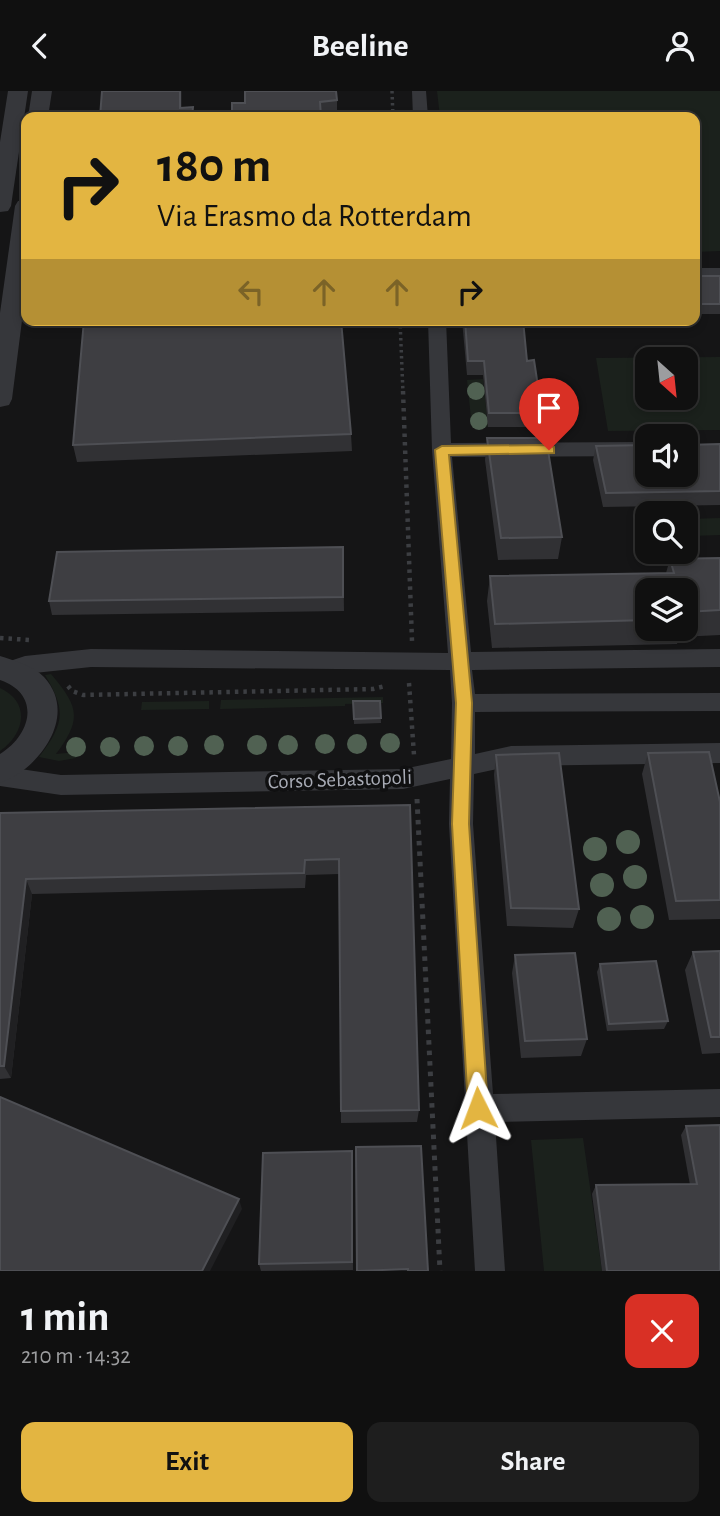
<!DOCTYPE html>
<meta charset="utf-8">
<style>
:root{--surface:#101010;--page:#1e1e1e;--text:#f1f3f6;--muted:#9c9d9f;--line:#303030;--accent:#e3b541}
body{margin:0;font-family:"Alegreya Sans",sans-serif;background:var(--page);color:var(--text);height:100vh;display:flex;flex-direction:column;font-size:26px;white-space:nowrap}
*{box-sizing:border-box;margin:0}
p{font-size:23px;color:var(--muted)}
.icon{flex:none;width:38px;height:38px;fill:none;stroke:currentColor;stroke-width:2;stroke-linecap:round;stroke-linejoin:round}
.map{position:relative;height:1180px;overflow:hidden}
.side{display:flex;flex-direction:column;background:var(--surface);flex:1}
.side>*{flex:none}
.banner{position:absolute;left:21px;top:21px;width:679px;height:214px;border-radius:14px;box-shadow:0 4px 10px #0003,0 0 0 2px var(--line);background:#e3b541;color:#111;overflow:hidden}
.needle{width:46px;rotate:153deg}
.fabs{position:absolute;left:635px;top:256px;display:grid;gap:14px}
.fabs a{display:grid;place-items:center;width:63px;height:63px;border-radius:14px;background:var(--surface);box-shadow:0 4px 10px #0003,0 0 0 2px var(--line);font-size:35px}
.pin{position:absolute;display:grid;place-items:center;width:60px;height:60px;color:#fff;margin:-72px -30px;border-radius:50% 50% 50% 0;rotate:-45deg;box-shadow:0 0 7px #0007}
.pin .icon{rotate:45deg}
.me{position:absolute;width:77px;margin:-38px;rotate:357deg;stroke-linejoin:round;filter:drop-shadow(0 0 5px #0008)}
.turn{display:flex;align-items:center;gap:24px;height:147px;padding:0 21px;font-size:32px}
.turn .icon{width:91px;height:91px;stroke-width:2.5}
.turn b{display:block;font-size:49px;line-height:60px}
.lanes{display:flex;align-items:center;height:66px;padding:0 21px;background:#0003;justify-content:center;gap:35px;direction:ltr}
.lanes .off{opacity:.35}
.round{display:grid;place-items:center;flex:none;width:74px;height:74px;border-radius:14px;background:var(--page)}
.overview{display:flex;align-items:center;justify-content:space-between;height:119px;padding:0 21px}
h1{font-size:42px;font-weight:700;line-height:52px}
.primary-button{display:flex;gap:14px;margin-top:auto;padding:14px 21px}
.primary-button a{flex:1;height:80px;border-radius:14px;background:var(--accent);color:#111;font-size:28px;font-weight:700;line-height:80px;text-align:center}
.primary-button a+a{background:var(--page);color:var(--text)}
header{display:flex;justify-content:space-between;align-items:center;height:91px;padding:0 21px;background:var(--surface);font-size:32px;font-weight:700}
.map>svg:first-child{display:block}
</style>
<header><svg class="icon" aria-label="back" viewBox="0 0 24 24"><path d="M15 5l-7 7 7 7"/></svg>Beeline<svg class="icon" aria-label="person" viewBox="0 0 24 24"><circle cx="12" cy="8" r="4"/><path d="M4 21q1-7 8-7t8 7"/></svg></header>
<div class="map">
<svg width="720" height="1180" viewBox="0 0 720 1180">
<rect width="100%" height="100%" fill="#151516"/>
<path fill="#1b211c" fill-rule="evenodd" d="M437,0H720V160L695,161V26H440Z
M720,266V339L608,340L596,267ZM648,268H686V306H648Z
M483,288L488,336L472,337L467,289Z
M720,427V444L692,445L688,428Z
M51,583C78,615 83,627 56,663L77,661L76,667L59,670L39,666C65,632 66,619 45,584Z
M0,597C31,611 25,643 0,660Z
M383,606V612L345,613V615L220,618L221,609Z
M209,610V618L141,619L142,611Z
M583,1047L602,1180H544L531,1049Z"/>
<g fill="none" stroke-linecap="round" stroke-linejoin="round">
<path stroke="#3c3e42" stroke-width="3.5" stroke-dasharray="2.5 3.5" stroke-linecap="butt" d="M392,0L393,26
M400,229L403,302"/>
<path stroke="#3c3e42" stroke-width="4.5" stroke-dasharray="3.5 5" stroke-linecap="butt" d="M403,300L412,550
M0,547L30,549
M409,592L414,664
M68,595L72,600L83,604L373,598L385,595"/>
<path stroke="#3c3e42" stroke-width="5" stroke-dasharray="4.5 6" stroke-linecap="butt" d="M417,708L440,1180"/>
<path fill="#36373b" fill-rule="evenodd" d="M412,0H426L428,26H413Z
M695,177H720V187H695Z
M428,229H446L451,352L648,351V365L452,366L471,561L720,558V576L472,579L475,603L720,602V620L475,621V663L511,655L720,652V672L511,675L474,683L473,733L493,1003L720,998V1026L495,1031L505,1180H475L449,733L450,688L403,698L61,704L0,695V675L61,684L403,678L451,668L452,612L450,579L91,576L25,583L9,588L0,583L1,573L25,565L91,558L448,562L432,359Z"/>
<path fill="#36373b" fill-rule="evenodd" d="M8,0H28L11,115L8,120L0,121V51Z
M32,0H52L48,26H28Z
M26,109V198L12,308L9,314L0,316V222L15,115L18,110Z
M0,565C15,570 32,574 44,586C79,624 40,678 0,692V663C32,643 41,603 0,589Z"/>
</g>
<g fill="#506152">
<circle cx="476" cy="300" r="9"/>
<circle cx="479" cy="330" r="9"/>
<circle cx="390" cy="652" r="10"/>
<circle cx="325" cy="653" r="10"/>
<circle cx="357" cy="653" r="10"/>
<circle cx="214" cy="654" r="10"/>
<circle cx="257" cy="654" r="10"/>
<circle cx="288" cy="654" r="10"/>
<circle cx="144" cy="655" r="10"/>
<circle cx="178" cy="655" r="10"/>
<circle cx="76" cy="656" r="10"/>
<circle cx="110" cy="656" r="10"/>
<circle cx="628" cy="751" r="12"/>
<circle cx="595" cy="758" r="12"/>
<circle cx="635" cy="786" r="12"/>
<circle cx="602" cy="794" r="12"/>
<circle cx="642" cy="826" r="12"/>
<circle cx="609" cy="828" r="12"/>
</g>
<path fill="#313134" fill-rule="evenodd" d="M337,9V26H232V12Z
M695,185H720V223H695Z
M462,229H523L527,270L542,322L540,336H488L483,284H467Z
M351,343L352,360L77,371L73,354Z
M487,347L562,446L558,468L498,469L485,369Z
M720,353V414L603,416L593,369L596,355Z
M343,456L344,520L52,524L49,510Z
M720,467V544L679,546L677,553L492,557L487,510L490,485L666,482L670,468ZM648,499H686V537H648Z
M353,610H380L381,632L354,633Z
M648,662L720,711V828L669,829L642,683Z
M496,664L579,818L573,837L507,835L494,684Z
M410,714L419,1019L417,1031L341,1032L339,783L306,784L305,797L32,803L11,987L0,988V722Z
M720,860V962L702,963L685,879L693,861Z
M515,864L587,948L581,965L521,967L512,882Z
M600,873L668,930L664,938L607,940L597,881Z
M686,1035L720,1180H602L592,1103L596,1094H690L681,1044Z
M352,1060L353,1179L261,1180L259,1173Z"/>
<path fill="#202022" d="M180,0H182V26L180,17Z
M26,788L32,803L11,987L4,975Z
M239,1108L242,1118L210,1180H202Z"/>
<path fill="#3e3e42" stroke="#4e4f54" stroke-width="2" d="M102,0H180V17L193,16L192,26H100Z
M245,0H336L337,9L320,11L321,26H232V12H245Z
M695,185H720V213H695Z
M84,229H341L351,343L73,354Z
M465,229H523L527,270L534,269L542,322H489L484,270H468Z
M487,347H546L562,446L501,447Z
M720,353V400L606,402L596,355L648,354V383H686V354Z
M343,456V506L49,510L57,461Z
M720,467V519L686,521V499H648V529L495,533L490,485L674,482L670,468Z
M353,610H380L381,627L354,628Z
M709,661L720,711V809L676,810L648,662Z
M559,662L579,818L511,817L496,664Z
M410,714L419,1019L341,1020L339,768L305,769L304,782L26,788L4,975H0V722Z
M720,860V946H711L693,861Z
M575,862L587,948L525,950L515,864Z
M656,870L668,930L609,933L600,873Z
M0,1006L239,1108L202,1180H0Z
M720,1034V1180H607L596,1094L697,1093L686,1035Z
M421,1055L428,1180H408V1178L357,1180L356,1056Z
M352,1060V1171L259,1173L263,1062Z"/>
<path fill="#e3b541" stroke="#94762a" stroke-width="2" d="M549,354L554,356V362L449,364L472,612L469,733L488,1017L485,1024L478,1027L471,1024L468,1017L452,733L456,612L435,359L442,355Z"/>
<g text-anchor="middle" stroke-width="7" stroke-linejoin="round" paint-order="stroke">
<g font-size="21" fill="#a8abb5" stroke="#101011">
<text transform="translate(340 688) rotate(-2)" y="7">Corso Sebastopoli</text>
</g>
</g>
</svg>
<div class="fabs">
<a><svg class="needle" viewBox="-14 -14 28 28"><path d="M0-13l5 13h-10z" fill="#e53935"/><path d="M0 13l5-13h-10z" fill="#9c9d9f"/></svg></a>
<a><svg class="icon" aria-label="sound" viewBox="0 0 24 24"><path d="M4 9h4l5-4v14l-5-4H4zM17 9q2 3 0 6"/></svg></a>
<a><svg class="icon" aria-label="search" viewBox="0 0 24 24"><circle cx="10" cy="10" r="6"/><path d="M15 15l6 6"/></svg></a>
<a><svg class="icon" aria-label="layers" viewBox="0 0 24 24"><path d="M12 4l9 5-9 5-9-5zM3 14l9 5 9-5"/></svg></a>
</div>
<div class="pin" style="left:549px;top:359px;background:#d93025"><svg class="icon" aria-label="arrive" viewBox="0 0 24 24"><path d="M6 21V4h12l-3 4 3 4H6"/></svg></div>
<svg class="me" style="left:478px;top:1017px" viewBox="-20 -20 40 40"><path d="M0-17L14 15 0 8-14 15z" fill="#e3b541" stroke="#fff" stroke-width="4"/></svg>
<div class="banner">
<div class="turn"><svg class="icon" aria-label="right" viewBox="0 0 24 24"><path d="M7 20v-9h11M14 6l5 5-5 5"/></svg><div><b>180 m</b>Via Erasmo da Rotterdam</div></div>
<div class="lanes"><svg class="icon off" aria-label="left" viewBox="0 0 24 24"><path d="M17 20v-9H6M10 6l-5 5 5 5"/></svg><svg class="icon off" aria-label="ahead" viewBox="0 0 24 24"><path d="M12 20V5M6 11l6-6 6 6"/></svg><svg class="icon off" aria-label="ahead" viewBox="0 0 24 24"><path d="M12 20V5M6 11l6-6 6 6"/></svg><svg class="icon" aria-label="right" viewBox="0 0 24 24"><path d="M7 20v-9h11M14 6l5 5-5 5"/></svg></div>
</div>
</div>
<section class="side">
<div class="overview"><div><h1>1 min</h1><p>210 m · 14:32</p></div><a class="round" style="background:#d93025;color:#fff"><svg class="icon" aria-label="close" viewBox="0 0 24 24"><path d="M6 6l12 12M18 6L6 18"/></svg></a></div>
<div class="primary-button"><a>Exit</a><a>Share</a></div>
</section>
